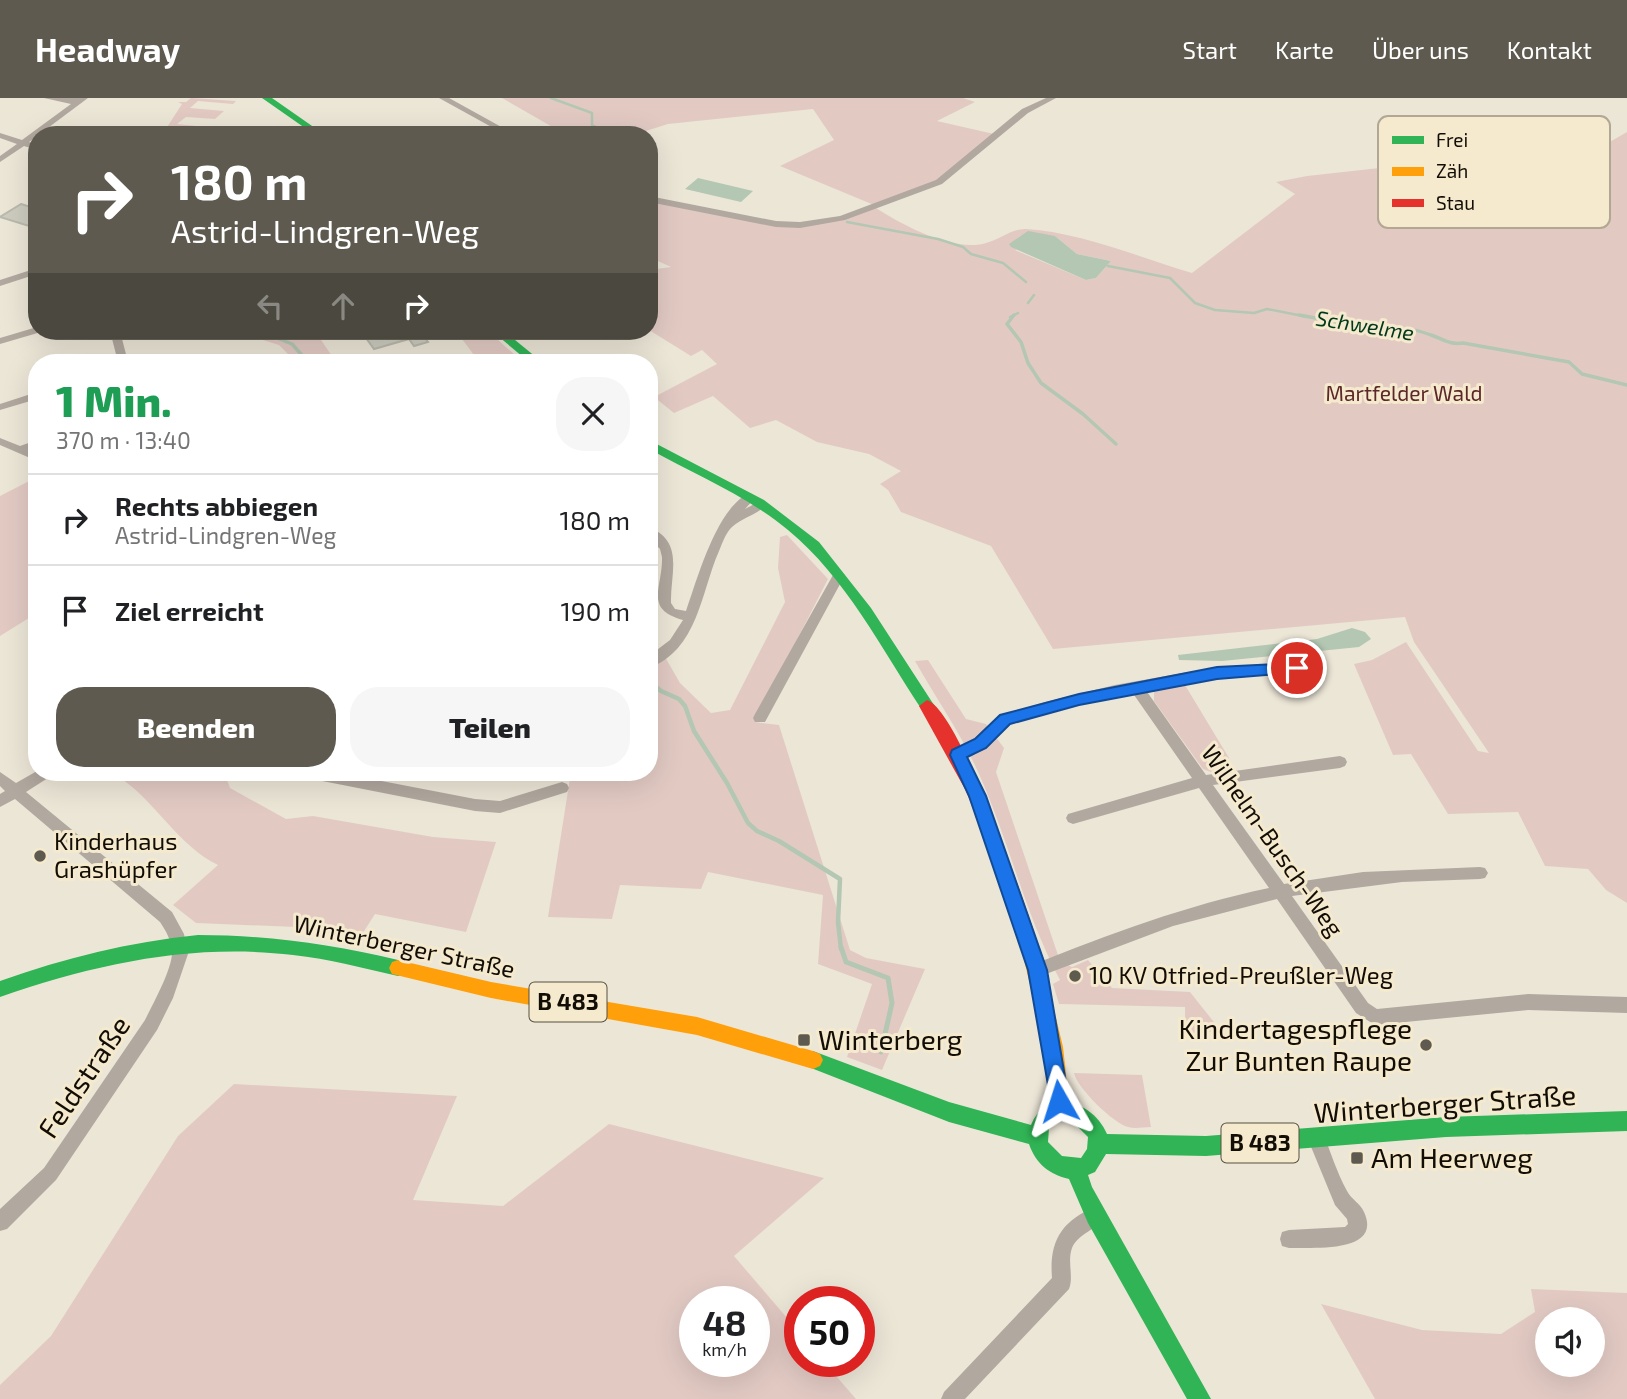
<!DOCTYPE html>
<html lang="de">
<meta charset="utf-8">
<style>
:root{--surface:#fff;--page:#f6f6f6;--text:#202124;--muted:#757577;--line:#e0e0e0;--accent:#5e5a4f}
body{margin:0;font-family:"Exo 2",sans-serif;background:var(--page);color:var(--text);height:100vh;display:flex;flex-direction:column;font-size:26px;white-space:nowrap}
*{box-sizing:border-box;margin:0}
p{font-size:23px;color:var(--muted)}
.icon{flex:none;width:38px;height:38px;fill:none;stroke:currentColor;stroke-width:2;stroke-linecap:round;stroke-linejoin:round}
.map{position:relative;flex:1;overflow:hidden}
.details{position:absolute;left:28px;top:256px;width:630px;height:427px;display:flex;flex-direction:column;background:var(--surface);border-radius:28px;box-shadow:0 7px 28px #0002}
.details>*{flex:none}
.hud{position:absolute;left:28px;top:28px;width:630px;height:214px;border-radius:28px;box-shadow:0 7px 28px #0002;background:#5e5a4f;color:#fff;overflow:hidden}
.tools{position:absolute;left:1535px;top:1209px;display:grid;gap:14px}
.tools a{display:grid;place-items:center;width:70px;height:70px;border-radius:50%;background:var(--surface);box-shadow:0 7px 28px #0002;font-size:35px}
.speed{position:absolute;left:679px;top:1188px;display:flex;gap:14px;font-size:35px;font-weight:700;text-align:center}
.speed>*{display:grid;place-content:center;width:91px;height:91px;border-radius:50%;background:var(--surface);box-shadow:0 7px 28px #0002;line-height:1}
.speed small{font-size:18px;font-weight:400}
.speed .limit{border:10px solid #d22;background:#fff;color:#111}
.pin{position:absolute;display:grid;place-items:center;width:60px;height:60px;color:#fff;margin:-30px;border:4px solid #fff;border-radius:50%;box-shadow:0 2px 7px #0007}
.me{position:absolute;width:77px;margin:-38px;rotate:354deg;stroke-linejoin:round;filter:drop-shadow(0 0 5px #0008)}
.turn{display:flex;align-items:center;gap:24px;height:147px;padding:0 28px;font-size:32px}
.turn .icon{width:91px;height:91px;stroke-width:2.5}
.turn b{display:block;font-size:49px;line-height:60px}
.lanes{display:flex;align-items:center;height:66px;padding:0 28px;background:#0003;justify-content:center;gap:35px;direction:ltr}
.lanes .off{opacity:.35}
.round{display:grid;place-items:center;flex:none;width:74px;height:74px;border-radius:28px;background:var(--page)}
.headline{display:flex;align-items:center;justify-content:space-between;height:119px;padding:0 28px}
h1{font-size:42px;font-weight:800;line-height:52px;color:#1e9e55}
.cta{display:flex;gap:14px;margin-top:auto;padding:14px 28px}
.cta a{flex:1;height:80px;border-radius:28px;background:var(--accent);color:#fff;font-size:28px;font-weight:800;line-height:80px;text-align:center}
.cta a+a{background:var(--page);color:var(--text)}
ul{padding:0;list-style:none}
li{display:flex;align-items:center;gap:21px;height:91px;padding:0 28px;border-top:2px solid var(--line)}
li div{flex:1}
li b{display:block;font-size:26px}
li em{font-style:normal}
header{display:flex;align-items:center;gap:42px;box-sizing:border-box;height:98px;padding:0 35px;background:var(--accent);color:#fff}
header strong{font-size:33px}
nav{display:flex;gap:38px;margin-inline-start:auto;font-size:24px}
.map>svg:first-child{display:block}
</style>
<header>
<strong>Headway</strong>
<nav><a>Start</a><a>Karte</a><a>Über uns</a><a>Kontakt</a></nav>
</header>
<div class="map">
<svg width="1627" height="1301" viewBox="0 0 1627 1301">
<rect width="100%" height="100%" fill="#ece6d7"/>
<path fill="#e2cac3" fill-rule="evenodd" d="M191,0L236,3L233,6L198,3L190,10L224,13L215,21L186,19L177,26L206,29L203,32L213,37H162L182,6L178,4H186Z
M502,0H963L975,4L937,23L994,36L937,83L874,107L780,68L834,42L813,11L668,26L633,37H561L563,35Z
M1627,34V805L1606,792L1588,771L1545,768L1518,714L1448,716L1411,656L1393,657L1354,566L1372,562L1406,544L1478,653L1489,655L1414,544L1405,519L1053,551L991,448L901,414L888,392L880,386L901,373L869,356L817,344L776,322L750,330L713,298L674,315L654,299L717,266L702,252L691,258L649,232V172L671,169L649,159V103L769,127L800,128L876,110C902,127 955,155 986,145C999,142 1013,130 1026,131C1080,134 1141,160 1192,175L1295,96L1276,84L1307,78L1497,57L1538,56L1577,63ZM1055,138L1077,156L1111,163L1096,180L1086,182L1015,152Z
M234,233H315L336,264H296L279,247Z
M456,233H488L516,258L507,261L509,264H468L477,261Z
M37,379V515L0,538V398Z
M787,437L828,481L755,624L779,627L850,852L866,860L925,871L882,972L847,959L872,886L818,866L823,797L708,774L701,791L620,787L612,821L548,819L571,674H649V572L665,559L680,585L711,615L730,612L785,504L778,470L780,439Z
M928,562L966,621L986,626L1004,650L996,674L1060,863L1072,869L1088,862L1112,890L1190,894L1221,933L1185,936V909L1059,906L1053,886L1060,882C1025,816 1009,743 979,676C962,637 936,600 915,563Z
M1185,587L1229,660L1211,674L1203,671L1154,603V594L1159,591Z
M135,674H224L230,690L286,721L313,718L433,739L496,744L466,834L375,816L359,841L296,829L196,825L173,807L218,767C179,748 157,706 122,681Z
M1074,975L1142,977L1151,1029C1144,1029 1135,1031 1128,1029C1113,1025 1077,990 1074,975Z
M234,986L457,998L413,1102L503,1108L609,1026L824,1080L734,1158L800,1235V1264H824L856,1301H0V1287L51,1238L178,1038ZM695,1204H754V1264H695Z
M1531,1191L1627,1195V1301H1375L1321,1206L1422,1232L1501,1236L1535,1214ZM1547,1222H1592V1267H1547Z"/>
<path fill="#b3c7b3" d="M698,80L753,93L741,104L685,91Z
M1028,133L1055,138L1077,156L1111,163L1096,180L1086,182L1011,149L1009,146Z
M1352,530L1365,534L1371,541L1359,549L1222,563L1179,562L1178,557L1317,541Z"/>
<g fill="none" stroke-linecap="round" stroke-linejoin="round">
<path stroke="#b3c7b3" stroke-width="2.5" d="M551,0L592,15V27L598,30L587,37
M847,124L938,141L963,149L971,156L1003,165L1026,184
M1108,168L1170,180L1195,205L1215,212L1254,215L1267,211L1308,219
M1028,205L1034,197
M1010,219L1018,215"/>
<path stroke="#b3c7b3" stroke-width="3.5" d="M1014,217L1007,226L1021,244L1028,265L1041,285L1083,316L1116,346
M1299,217L1381,232C1397,228 1416,231 1431,237C1443,241 1449,247 1463,245L1569,264L1582,276L1627,287
M260,233L292,246L308,264"/>
<path stroke="#b3c7b3" stroke-width="4.5" d="M649,583L661,593L679,601L685,608L694,633L727,685L748,725L757,733L779,743L840,781L838,824L841,851"/>
<path stroke="#b3c7b3" stroke-width="5" d="M841,849L846,864L888,880L892,905L881,954"/>
</g>
<path fill="#cdccbf" stroke="#bab9ad" stroke-width="2" d="M21,106L37,111V124L29,128L0,119Z
M361,233H425L422,236L428,244L414,248L409,241L374,251Z"/>
<g fill="none" stroke-linecap="round" stroke-linejoin="round">
<path fill="#b1a89f" fill-rule="evenodd" d="M44,0H88L29,44L37,47V52L24,48L0,64V58L17,46L0,40V35L22,42L71,6Z
M439,0H449L516,37H506Z
M1046,0H1056L1028,15L942,86L845,122L800,130L776,129L649,104V98L776,123L800,124L840,118L936,82L1022,11Z
M37,170V176L0,188V182Z
M37,229V233L41,234L0,246V240Z
M110,233H120L128,264H118Z
M37,294V301L0,312V306Z
M0,340L20,348L37,342V349L29,352L37,356V363L0,347Z
M750,395L756,399L745,411L762,402L768,406C758,416 742,420 732,429C726,434 722,446 719,453C701,494 698,552 649,570V558L670,542L683,522C643,511 663,489 662,459L660,451L649,440V429C685,444 670,476 671,505L675,511L686,513C697,482 717,408 750,395Z
M839,473L845,477L765,624H755L753,620L755,616L833,477Z
M1297,565L1304,570L1297,575L1224,579L1145,591L1206,677L1340,658L1345,660L1347,664L1345,668L1340,670L1213,687L1284,786L1363,774L1480,769L1485,770L1488,775L1485,780L1480,781L1402,784L1292,798L1368,905L1377,911L1528,896L1627,899V915L1528,912L1375,927L1356,915L1277,801L1173,828L1038,879L1032,877L1030,872L1032,867C1110,836 1187,807 1269,790L1199,690L1073,726L1068,724L1066,720L1068,716L1192,680L1132,594C1100,600 1068,608 1037,617C1027,620 1015,622 1006,628C991,638 975,667 953,661L951,657L953,653L969,645L998,619L1045,604L1115,587L1188,574Z
M37,673L53,674L51,678L26,694L172,814L184,836L188,856L173,900L157,932L56,1082L7,1131L0,1133V1111L44,1070L145,922C153,906 172,871 172,855C172,843 166,833 160,824L15,701L0,709V696L5,693L0,688V674L16,685Z
M300,674H335L475,701L500,703L562,684L567,686L569,690L567,694L500,715L475,713L307,680L302,678Z
M1316,1030L1322,1033C1330,1052 1337,1075 1347,1093C1351,1101 1360,1105 1364,1114C1383,1156 1312,1149 1289,1150L1282,1148L1280,1141L1282,1134L1289,1132L1345,1129L1348,1126L1347,1121L1335,1107L1307,1039L1310,1033Z
M1095,1109L1102,1111L1104,1118C1098,1132 1078,1135 1072,1150C1067,1164 1074,1178 1069,1191L965,1301H941L944,1294L1052,1180C1049,1144 1061,1123 1095,1109Z"/>
<path fill="#30b455" fill-rule="evenodd" d="M262,0H272L325,37H315Z
M492,233H504L542,264H529Z
M649,342L764,402L819,444L871,510L932,604L935,608L932,612H922C881,550 846,480 788,432C747,398 696,377 649,351Z
M198,837C267,837 331,846 398,862L404,864L407,870L404,876L398,878C363,870 329,861 293,857C191,845 96,866 0,899V883C65,860 129,844 198,837Z
M813,953L949,1004L1031,1027C1047,988 1093,1003 1107,1036L1206,1038L1446,1019L1627,1013V1033L1446,1039L1206,1058L1106,1056L1095,1074L1088,1077L1092,1089L1211,1301H1187L1088,1125L1069,1081C1049,1076 1036,1066 1029,1046L949,1024L806,968L803,962L806,956ZM1061,1022L1077,1028L1088,1039L1087,1051L1081,1060L1062,1058L1048,1044L1049,1030Z"/>
<path fill="#ff9f0a" fill-rule="evenodd" d="M1029,837L1035,839L1038,845L1063,949L1070,1012L1067,1019L1060,1022L1053,1019L1050,1012L1045,949L1020,845L1023,839Z
M398,862L491,884L697,919L813,953L820,956L823,962L820,968L813,971L697,937L491,900L392,876L389,870L392,864Z"/>
<path fill="#e5322d" fill-rule="evenodd" d="M927,602C960,613 1025,807 1038,845L1035,851L1029,853L1023,851L1020,845L990,752L966,693L919,608Z"/>
</g>
<path fill="#1a73e8" stroke="#114b97" stroke-width="2" d="M1297,565L1304,570L1302,574L1217,581L1079,607L1010,626L986,650L967,659L986,698L1047,872L1069,1003L1066,1010L1059,1013L1052,1010L1028,872L969,698L950,657L952,652L975,641L1000,617L1079,596L1217,569Z"/>
<g fill="#5e5a4f" stroke="#f5e9ce" stroke-width="2.5">
<circle cx="40" cy="758" r="7"/>
<circle cx="1075" cy="878" r="7"/>
<rect x="797" y="935" width="14" height="14" rx="3.5"/>
<circle cx="1426" cy="947" r="7"/>
<rect x="1350" y="1053" width="14" height="14" rx="3.5"/>
</g>
<g text-anchor="middle" stroke-width="6" stroke-linejoin="round" paint-order="stroke">
<g font-size="21" font-style="italic" fill="#00381a" stroke="#f5e9ce">
<text transform="translate(1365 228) rotate(9)" y="7">Schwelme</text>
</g>
<g font-size="21" fill="#5b2728" stroke="#f5e9ce">
<text x="1404" y="303">Martfelder Wald</text>
</g>
<g fill="#f5e9ce" stroke="#565042" stroke-width="2">
<rect x="529.5" y="884.5" width="77" height="39" rx="5"/>
<rect x="1221.5" y="1025.5" width="77" height="39" rx="5"/>
</g>
<g font-size="23" font-weight="bold" fill="#120e06">
<text x="568" y="912">B 483</text>
<text x="1260" y="1053">B 483</text>
</g>
<g font-size="24" fill="#120e06" stroke="#f5e9ce">
<text transform="translate(1272 743) rotate(55)" y="8">Wilhelm-Busch-Weg</text>
<text transform="translate(404 849) rotate(12)" y="8">Winterberger Straße</text>
</g>
<g font-size="24" fill="#120e06" stroke="#f5e9ce" text-anchor="start">
<text x="54" y="752">Kinderhaus<tspan x="54" dy="28">Grashüpfer</tspan></text>
<text x="1089" y="886">10 KV Otfried-Preußler-Weg</text>
</g>
<g font-size="28" fill="#120e06" stroke="#f5e9ce" text-anchor="start">
<text x="1412" y="941" text-anchor="end">Kindertagespflege<tspan x="1412" dy="32">Zur Bunten Raupe</tspan></text>
<text x="818" y="952">Winterberg</text>
<text x="1371" y="1070">Am Heerweg</text>
</g>
<g font-size="28" fill="#120e06" stroke="#f5e9ce">
<text transform="translate(84 979) rotate(-56)" y="10">Feldstraße</text>
<text transform="translate(1445 1006) rotate(-4)" y="10">Winterberger Straße</text>
</g>
</g>
<rect x="1378" y="18" width="232" height="112" rx="10" fill="#f5e9ce" stroke="#b1a792" stroke-width="2"/>
<rect x="1392" y="38" width="32" height="8" fill="#30b455"/>
<rect x="1392" y="69" width="32" height="9" fill="#ff9f0a"/>
<rect x="1392" y="101" width="32" height="8" fill="#e5322d"/>
<g font-size="19" fill="#120e06">
<text x="1436" y="49">Frei</text>
<text x="1436" y="80">Zäh</text>
<text x="1436" y="112">Stau</text>
</g>
</svg>
<div class="tools">
<a><svg class="icon" aria-label="sound" viewBox="0 0 24 24"><path d="M4 9h4l5-4v14l-5-4H4zM17 9q2 3 0 6"/></svg></a>
</div>
<div class="speed"><div>48<small>km/h</small></div><div class="limit">50</div></div>
<div class="pin" style="left:1297px;top:570px;background:#d93025"><svg class="icon" aria-label="arrive" viewBox="0 0 24 24"><path d="M6 21V4h12l-3 4 3 4H6"/></svg></div>
<svg class="me" style="left:1059px;top:1003px" viewBox="-20 -20 40 40"><path d="M0-17L14 15 0 8-14 15z" fill="#1a73e8" stroke="#fff" stroke-width="4"/></svg>
<div class="hud">
<div class="turn"><svg class="icon" aria-label="right" viewBox="0 0 24 24"><path d="M7 20v-9h11M14 6l5 5-5 5"/></svg><div><b>180 m</b>Astrid-Lindgren-Weg</div></div>
<div class="lanes"><svg class="icon off" aria-label="left" viewBox="0 0 24 24"><path d="M17 20v-9H6M10 6l-5 5 5 5"/></svg><svg class="icon off" aria-label="ahead" viewBox="0 0 24 24"><path d="M12 20V5M6 11l6-6 6 6"/></svg><svg class="icon" aria-label="right" viewBox="0 0 24 24"><path d="M7 20v-9h11M14 6l5 5-5 5"/></svg></div>
</div>
<section class="details">
<div class="headline"><div><h1>1 Min.</h1><p>370 m · 13:40</p></div><a class="round"><svg class="icon" aria-label="close" viewBox="0 0 24 24"><path d="M6 6l12 12M18 6L6 18"/></svg></a></div>
<ul>
<li><svg class="icon" aria-label="right" viewBox="0 0 24 24"><path d="M7 20v-9h11M14 6l5 5-5 5"/></svg><div><b>Rechts abbiegen</b><p>Astrid-Lindgren-Weg</p></div><em>180 m</em></li>
<li><svg class="icon" aria-label="arrive" viewBox="0 0 24 24"><path d="M6 21V4h12l-3 4 3 4H6"/></svg><div><b>Ziel erreicht</b></div><em>190 m</em></li>
</ul>
<div class="cta"><a>Beenden</a><a>Teilen</a></div>
</section>
</div>
